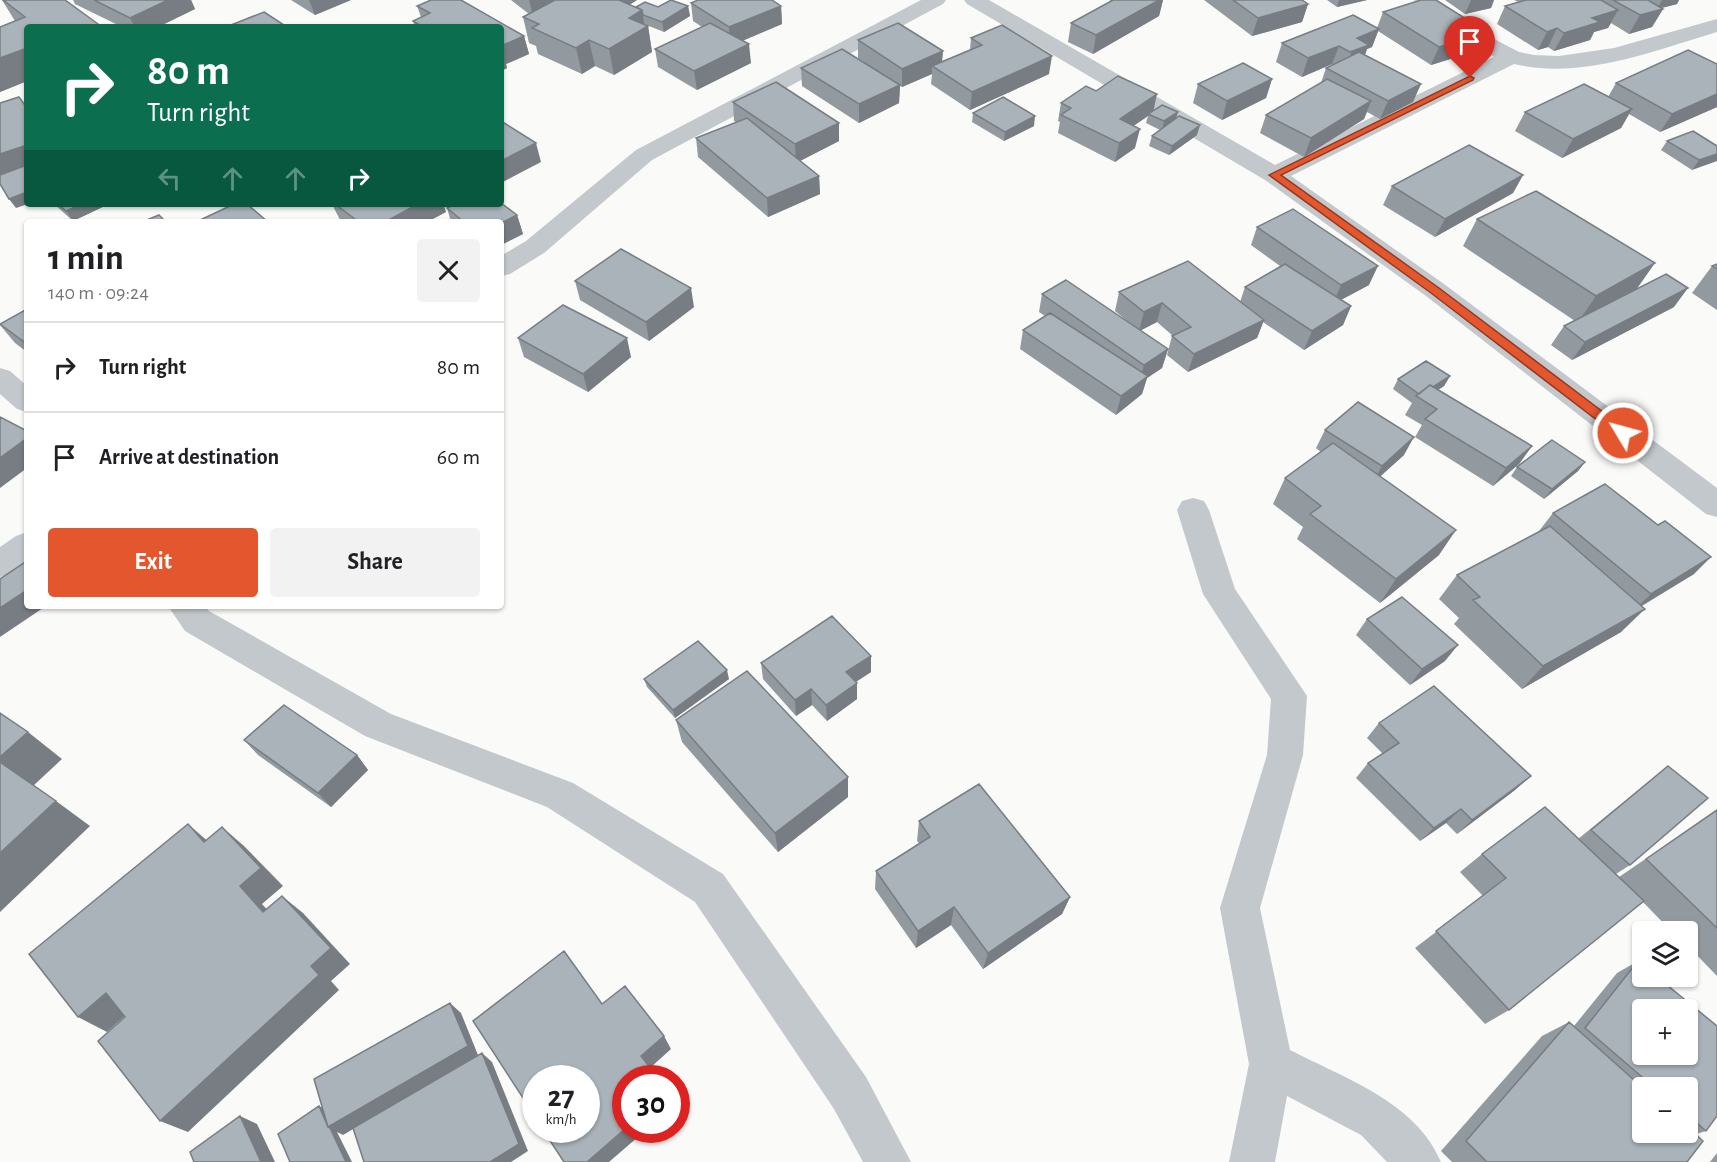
<!DOCTYPE html>
<meta charset="utf-8">
<style>
:root{--surface:#fff;--page:#f2f2f2;--text:#202124;--muted:#757577;--line:#e0e0e0;--accent:#e4572e}
body{margin:0;font-family:"Alegreya Sans",sans-serif;background:var(--page);color:var(--text);height:100vh;display:flex;flex-direction:column;font-size:22px;white-space:nowrap}
*{box-sizing:border-box;margin:0}
p{font-size:20px;color:var(--muted)}
.icon{flex:none;width:33px;height:33px;fill:none;stroke:currentColor;stroke-width:2;stroke-linecap:round;stroke-linejoin:round}
.map{position:relative;flex:1;overflow:hidden}
.details{position:absolute;left:24px;top:219px;width:480px;height:390px;display:flex;flex-direction:column;background:var(--surface);border-radius:6px;box-shadow:0 2px 4px #0004}
.details>*{flex:none}
.hud{position:absolute;left:24px;top:24px;width:480px;height:183px;border-radius:6px;box-shadow:0 2px 4px #0004;background:#0b6e4f;color:#fff;overflow:hidden}
.tools{position:absolute;left:1632px;top:921px;display:grid;gap:12px}
.tools a{display:grid;place-items:center;width:66px;height:66px;border-radius:6px;background:var(--surface);box-shadow:0 2px 4px #0004;font-size:30px}
.speed{position:absolute;left:522px;top:1065px;display:flex;gap:12px;font-size:30px;font-weight:700;text-align:center}
.speed>*{display:grid;place-content:center;width:78px;height:78px;border-radius:50%;background:var(--surface);box-shadow:0 2px 4px #0004;line-height:1}
.speed small{font-size:15px;font-weight:400}
.speed .limit{border:9px solid #d22;background:#fff;color:#111}
.pin{position:absolute;display:grid;place-items:center;width:51px;height:51px;color:#fff;margin:-62px -26px;border-radius:50% 50% 50% 0;rotate:-45deg;box-shadow:0 0 6px #0007}
.pin .icon{rotate:45deg}
.me{position:absolute;width:66px;margin:-33px;rotate:307deg;stroke-linejoin:round;filter:drop-shadow(0 0 4px #0008)}
.turn{display:flex;align-items:center;gap:21px;height:126px;padding:0 24px;font-size:27px}
.turn .icon{width:78px;height:78px;stroke-width:2.5}
.turn b{display:block;font-size:42px;line-height:51px}
.lanes{display:flex;align-items:center;height:57px;padding:0 24px;background:#0003;justify-content:center;gap:30px;direction:ltr}
.lanes .off{opacity:.35}
.round{display:grid;place-items:center;flex:none;width:63px;height:63px;border-radius:6px;background:var(--page)}
.head{display:flex;align-items:center;justify-content:space-between;height:102px;padding:0 24px}
h1{font-size:36px;font-weight:700;line-height:45px}
.button{display:flex;gap:12px;margin-top:auto;padding:12px 24px}
.button a{flex:1;height:69px;border-radius:6px;background:var(--accent);color:#fff;font-size:24px;font-weight:700;line-height:69px;text-align:center}
.button a+a{background:var(--page);color:var(--text)}
ul{padding:0;list-style:none}
li{display:flex;align-items:center;gap:18px;height:90px;padding:0 24px;border-top:2px solid var(--line)}
li div{flex:1}
li b{display:block;font-size:22px}
li em{font-style:normal}
.map>svg:first-child{display:block}
</style>
<div class="map">
<svg width="1717" height="1162" viewBox="0 0 1717 1162">
<rect width="100%" height="100%" fill="#fafaf8"/>
<g fill="none" stroke-linecap="round" stroke-linejoin="round">
<path fill="#c3c8cc" fill-rule="evenodd" d="M921,0H946L943,4L652,160L544,253L510,274L501,276V256L526,241L636,150Z
M964,0H989L1275,165L1494,57L1460,35L1414,0H1437L1498,41L1519,52L1534,55L1559,56L1614,48L1717,19V32C1653,51 1582,80 1514,64L1291,176L1444,284L1717,488V517L1706,514L1426,296L1265,180L967,4Z
M0,368L10,371L27,386V412L17,409L0,394Z
M1193,498L1204,501L1209,510L1235,589L1307,696L1303,755L1260,908L1290,1050C1344,1078 1416,1102 1441,1162H1387L1361,1135L1287,1096L1275,1162H1229L1249,1064L1220,908L1267,755L1271,699L1203,594L1177,510L1182,501Z
M27,532V562L12,573L0,577V547L16,536Z
M168,606H205L209,611L391,714L573,783L723,874L866,1077L911,1162H863L834,1109L695,902L547,807L365,736L185,631Z"/>
</g>
<path fill="#929a9f" fill-rule="evenodd" d="M2,0H65L27,27V81L0,92V27L15,21Z
M73,0H191L195,9L158,27H122L75,4Z
M291,0H351L315,15Z
M431,0H461L524,36L529,54L506,64L507,68L501,71V27H415L413,21L421,17L417,6Z
M511,0H637L629,5L636,7L688,6L690,16L664,32L644,24L648,26L652,52L614,75L595,66L582,74L538,54L536,46L529,43L523,17L529,14Z
M1110,0H1163L1159,16L1093,54L1068,42L1071,23L1110,2Z
M1204,0H1302L1308,4L1302,22L1252,36Z
M1327,0H1367L1337,7Z
M1445,0H1494L1491,8L1465,14Z
M1514,0H1679L1677,4L1662,8L1663,9L1652,27L1629,34L1611,23L1608,28L1594,32L1590,40L1554,51L1548,47L1538,50L1497,24L1505,6L1518,2Z
M691,3L781,6L782,24L742,41L751,63L697,90L658,67L655,49L702,27L693,21Z
M1383,12L1479,50L1431,65L1378,31L1372,47L1367,49L1365,55L1413,102L1380,119L1367,112L1364,119L1304,157L1260,133L1266,115L1321,83L1326,68L1333,65L1332,64L1302,77L1276,62L1282,43L1377,28Z
M971,38L1049,74L970,110L931,84L932,74L902,87L900,86L899,103L859,123L802,86L801,68L877,71L858,58V40L943,51L942,62L970,50Z
M1717,64V107L1660,132L1629,114L1621,128L1562,158L1515,131L1525,112L1608,97L1616,83Z
M1272,79L1266,98L1222,120L1193,103L1198,84Z
M1096,91L1176,118L1197,135L1169,155L1149,146L1152,136L1160,130L1146,123L1148,116L1133,126L1135,148L1115,162L1058,133L1060,122L1058,121L1061,103Z
M733,102L839,141L800,161L819,176L820,194L768,217L698,157L696,138L736,122L734,121Z
M973,113L1034,126L1004,141L972,122Z
M1667,141L1717,146L1692,170L1661,150Z
M1523,175L1513,193L1435,237L1383,205L1392,186Z
M54,204H109L73,221Z
M332,204H443L446,212L427,222H342L340,220Z
M447,208L517,215L523,234L501,245V222H451Z
M1477,219L1636,290L1674,307L1572,360L1551,345L1564,326L1575,321L1463,246Z
M1257,227L1369,285L1341,300L1351,306L1343,325L1304,350L1263,322L1257,338L1188,372L1167,355L1172,336H1173L1157,322L1140,331L1168,349L1162,368L1147,378L1142,394L1116,415L1020,349L1023,330L1045,316L1039,312L1042,294L1132,325L1115,311L1119,292L1240,302L1245,287L1280,266L1251,245Z
M1717,264V310L1692,293L1712,266Z
M575,281L694,307L649,341L580,300Z
M27,309V352L15,343L0,325Z
M518,338L631,357L588,392L524,357Z
M1450,376L1444,386L1438,390L1532,446L1519,464L1493,486L1415,437L1422,425L1405,415L1412,403L1393,389L1398,379Z
M1325,430L1404,455L1380,476L1439,555L1380,603L1297,539L1303,527L1273,504L1285,478L1321,452L1316,448Z
M1585,462L1578,471L1544,499L1511,476L1517,467Z
M1553,513L1694,574L1642,606L1621,632L1522,689L1454,624L1459,618L1439,599L1457,575L1540,532L1539,531Z
M1367,619L1445,661L1410,685L1356,635Z
M761,663L871,672L856,682L857,699L827,721L812,705L796,716L763,679Z
M644,679H729L675,718L647,687Z
M676,720L848,797L778,852L682,742Z
M1379,723L1515,790L1457,834L1446,823L1420,841L1356,778L1368,763L1383,754L1367,738Z
M244,740L357,755L368,770L331,807L258,755Z
M1668,766L1630,865L1616,874L1619,877L1717,810V976L1688,946V932H1672L1643,902L1509,1010L1485,1024L1415,948L1483,896L1460,872L1482,854L1578,839Z
M919,821L1070,897L1062,914L983,969L951,925L916,948L875,889L876,871L919,843L917,841Z
M1638,961L1706,1131L1696,1134L1687,1162H1452L1441,1151L1542,1036L1569,1022L1574,1026L1617,973ZM1642,1088H1688V1132Z
M1717,1153V1162H1710Z"/>
<path fill="#777d82" d="M168,0H191L195,9L158,27H135L130,18Z
M309,0H351L315,15Z
M529,0H569L533,16Z
M620,0H637L613,15Z
M1159,0H1163L1159,16L1093,54L1096,35Z
M1339,0H1367L1337,7Z
M1471,0H1494L1491,8L1465,14Z
M1662,0H1679L1677,4L1657,9Z
M1308,4L1302,22L1252,36L1258,18Z
M688,6L690,16L664,32L662,22Z
M781,6L782,24L730,46L729,27Z
M1663,9L1652,27L1629,34L1640,15Z
M642,10L645,28L648,26L652,52L614,75L609,49L629,18Z
M1618,10L1608,28L1594,32L1590,40L1554,51L1564,33L1592,18Z
M1557,28L1548,47L1538,50L1547,32Z
M1379,29L1372,47L1367,49L1362,63L1344,71L1357,38Z
M1487,32L1479,50L1431,65L1439,47Z
M524,36L529,54L506,64L507,68L501,71V46Z
M589,40L595,66L582,74L576,48Z
M749,44L751,63L697,90L694,71Z
M1339,46L1332,64L1302,77L1308,58Z
M27,48V81L0,92V58Z
M943,51L941,69L932,66V74L902,87V69Z
M1052,56L1049,74L970,110L972,92Z
M1272,79L1266,98L1222,120L1227,101Z
M1421,84L1413,102L1380,119L1388,101Z
M900,85L899,103L859,123V104Z
M1157,94L1153,113L1148,114V116L1116,138L1120,119Z
M1717,94V107L1660,132L1672,114Z
M1371,101L1364,119L1304,157L1311,138Z
M1632,109L1621,128L1562,158L1573,139Z
M1178,112L1175,122L1162,131L1164,121Z
M1035,116L1034,126L1004,141L1005,132Z
M839,123V141L796,163L795,144Z
M1200,125L1197,135L1169,155L1172,146Z
M1140,129L1135,148L1115,162L1119,143Z
M536,143L541,162L501,183V161Z
M27,145V168L0,178V154Z
M1717,154V161L1692,170L1699,160Z
M1523,175L1513,193L1435,237L1445,219Z
M819,176L820,194L768,217L767,198Z
M27,192V204H28L16,208L9,199Z
M82,204H109L73,221L66,211Z
M418,204H443L446,212L427,222H385Z
M517,215L523,234L501,245V223Z
M1655,263L1636,290L1578,322L1596,296Z
M1378,266L1369,285L1333,304L1341,285Z
M691,288L694,307L649,341L646,322Z
M1688,288L1674,307L1572,360L1585,342Z
M1162,303L1157,322L1139,331L1144,312Z
M1351,306L1343,325L1304,350L1312,331Z
M1264,320L1257,338L1188,372L1194,354Z
M627,338L631,357L588,392L583,374Z
M1168,349L1162,368L1147,378L1142,394L1116,415L1121,396L1139,382L1144,365Z
M1450,376L1444,386L1422,400L1421,395Z
M1414,437L1404,455L1372,484L1382,466Z
M27,438V468L0,488V458Z
M1532,446L1519,464L1493,486L1506,468Z
M1585,462L1578,471L1544,499L1552,489Z
M1456,530L1439,555L1380,603L1396,579Z
M1711,557L1694,574L1634,610L1651,594Z
M27,590V606H46L0,637V608Z
M1645,609L1621,632L1522,689L1543,666Z
M1458,645L1445,661L1410,685L1422,669Z
M871,656V672L846,688V672Z
M727,670L729,679L675,718L673,710Z
M857,683V699L827,721L826,705Z
M811,689L812,705L796,716L795,700Z
M28,732L62,759L33,786L0,762V757Z
M357,755L368,770L331,807L318,793Z
M1531,776L1515,790L1457,834L1472,820Z
M848,777V797L778,852L775,833Z
M56,801L90,826L0,912V853Z
M1461,809L1446,823L1420,841L1434,828Z
M188,824L211,844L204,842Z
M222,827L244,846L283,886L262,904L285,929L263,912L240,886Z
M282,896L303,913L350,964L331,981L339,990L188,1132L160,1121L311,966Z
M1070,897L1062,914L983,969L988,953Z
M954,907L951,925L916,948L918,931Z
M106,993L134,1008L107,1032L78,1017Z
M450,1003L461,1013L478,1055L343,1135L337,1132L352,1162H346L328,1127L319,1106L327,1110Z
M664,1036L671,1049L650,1068L641,1056Z
M482,1053L492,1062L528,1151L511,1162H490Z
M240,1116L257,1124L275,1162H261Z
M626,1128V1130H646L609,1162H587Z"/>
<path fill="#aab3b9" stroke="#777d82" stroke-width="1.5" fill-rule="evenodd" d="M3,0H65L98,24L91,27H27V48L0,58V27L25,17Z
M94,0H168L130,18Z
M431,0H461L524,36L501,46V27H423L413,21L430,13L417,6Z
M555,0H619L642,10L629,18L648,26L609,49L589,40L576,48L532,28L539,24L523,17Z
M671,0L688,6L662,22L643,15L642,10L636,7L645,2L658,7Z
M698,0H772L781,6L729,27L691,3Z
M1113,0H1159L1096,35L1071,23Z
M1233,0H1302L1308,4L1258,18Z
M1421,0H1436L1487,32L1439,47L1383,12Z
M1526,0H1601L1618,10L1592,18L1600,22L1564,33L1557,28L1547,32L1505,6Z
M1613,0H1648L1663,9L1640,15Z
M264,12L287,27H226Z
M1353,15L1379,29L1357,38L1369,45L1350,52L1339,46L1308,58L1282,43Z
M710,23L749,44L694,71L655,49Z
M898,23L943,51L902,69L858,40Z
M1002,25L1052,56L972,92L932,66L982,45L971,38Z
M842,49L900,85L859,104L801,68Z
M1688,50L1717,64V94L1672,114L1616,83Z
M1359,52L1421,84L1388,101L1326,68Z
M1243,63L1272,79L1227,101L1198,84Z
M1118,76L1157,94L1120,119L1140,129L1119,143L1061,115L1071,108L1061,103L1086,86L1096,91Z
M1327,79L1371,101L1311,138L1266,115Z
M776,82L839,123L795,144L733,102Z
M1584,84L1632,109L1573,139L1525,112Z
M19,97L27,108V145L0,154V103Z
M1003,97L1035,116L1005,132L973,113Z
M1162,105L1178,112L1164,121L1148,114Z
M1179,116L1200,125L1172,146L1152,136Z
M747,118L819,176L767,198L696,138Z
M501,121L536,143L501,161Z
M1693,131L1717,146V154L1699,160L1667,141Z
M1469,145L1523,175L1445,219L1392,186Z
M27,165V192L9,199L0,184V175Z
M1536,191L1655,263L1596,296L1477,219Z
M501,203L517,215L501,223V222H464L447,208L455,204H501Z
M58,204H82L66,211Z
M234,204H247L268,222H196Z
M335,204H418L385,222H359Z
M1293,209L1378,266L1341,285L1257,227Z
M159,215L166,222H142Z
M621,249L691,288L646,322L575,281Z
M1188,261L1264,320L1194,354L1172,336L1191,327L1162,303L1144,312L1119,292Z
M1285,264L1351,306L1312,331L1245,287Z
M1717,264V269L1712,266Z
M1666,274L1688,288L1585,342L1564,326Z
M1066,280L1168,349L1144,365L1042,294Z
M563,305L627,338L583,374L518,338Z
M27,309V344L0,324Z
M1050,313L1148,376L1121,396L1023,330Z
M1426,361L1450,376L1433,387L1430,385L1419,394L1398,379Z
M1430,385L1532,446L1506,468L1425,419L1437,409L1416,396Z
M1358,402L1414,437L1382,466L1325,430Z
M0,417L27,431V438L0,458Z
M1552,440L1585,462L1552,489L1517,467Z
M1333,443L1456,530L1396,579L1310,514L1321,506L1285,478Z
M1605,484L1658,525L1665,521L1711,557L1651,594L1553,513Z
M1550,526L1645,609L1543,666L1473,600L1480,597L1457,575Z
M27,561V590L0,608V579Z
M1402,597L1458,645L1422,669L1367,619Z
M832,616L871,656L846,672L857,683L826,705L811,689L795,700L761,663Z
M698,641L727,670L673,710L644,679Z
M747,671L848,777L775,833L676,720Z
M1434,686L1531,776L1472,820L1461,809L1434,828L1368,763L1399,743L1379,723Z
M284,705L357,755L318,793L244,740Z
M0,713L28,732L0,757Z
M0,762L56,801L0,853Z
M1668,766L1708,798L1630,865L1591,830Z
M979,784L1070,897L988,953L954,907L918,931L876,871L930,837L919,821Z
M1545,807L1644,901L1509,1010L1436,931L1506,878L1482,854Z
M1717,810V928L1646,859Z
M188,824L204,842L222,827L261,868L240,886L263,912L282,896L331,948L311,966L319,975L160,1121L98,1041L125,1017L106,993L78,1017L29,954Z
M564,951L602,1004L625,986L664,1036L641,1056L658,1078H626V1128L587,1162H564L543,1130H586V1078H536V1118L473,1021Z
M1638,961L1642,965V976H1656L1717,1026V1116L1706,1131L1688,1115V1088H1655L1585,1028ZM1642,1010H1688V1054H1642Z
M450,1003L468,1046L328,1127L314,1079Z
M1569,1022L1643,1088L1642,1132H1688V1127L1703,1141L1687,1162H1487L1466,1141Z
M482,1053L519,1144L490,1162H364L353,1128Z
M319,1106L328,1127L330,1128L346,1162H290L278,1134Z
M240,1116L261,1162H194L190,1152Z"/>
<path fill="#e4572e" stroke="#94391e" stroke-width="1.5" d="M1470,76L1474,78L1473,80L1281,175L1439,288L1627,430V437H1619L1431,293L1269,175Z"/>
</svg>
<div class="tools">
<a><svg class="icon" aria-label="layers" viewBox="0 0 24 24"><path d="M12 4l9 5-9 5-9-5zM3 14l9 5 9-5"/></svg></a>
<a>+</a>
<a>−</a>
</div>
<div class="speed"><div>27<small>km/h</small></div><div class="limit">30</div></div>
<div class="pin" style="left:1470px;top:78px;background:#d93025"><svg class="icon" aria-label="arrive" viewBox="0 0 24 24"><path d="M6 21V4h12l-3 4 3 4H6"/></svg></div>
<svg class="me" style="left:1623px;top:433px" viewBox="-20 -20 40 40"><circle r="17" fill="#e4572e" stroke="#fff" stroke-width="3"/><path d="M0-11L8 9 0 5-8 9z" fill="#fff"/></svg>
<div class="hud">
<div class="turn"><svg class="icon" aria-label="right" viewBox="0 0 24 24"><path d="M7 20v-9h11M14 6l5 5-5 5"/></svg><div><b>80 m</b>Turn right</div></div>
<div class="lanes"><svg class="icon off" aria-label="left" viewBox="0 0 24 24"><path d="M17 20v-9H6M10 6l-5 5 5 5"/></svg><svg class="icon off" aria-label="ahead" viewBox="0 0 24 24"><path d="M12 20V5M6 11l6-6 6 6"/></svg><svg class="icon off" aria-label="ahead" viewBox="0 0 24 24"><path d="M12 20V5M6 11l6-6 6 6"/></svg><svg class="icon" aria-label="right" viewBox="0 0 24 24"><path d="M7 20v-9h11M14 6l5 5-5 5"/></svg></div>
</div>
<section class="details">
<div class="head"><div><h1>1 min</h1><p>140 m · 09:24</p></div><a class="round"><svg class="icon" aria-label="close" viewBox="0 0 24 24"><path d="M6 6l12 12M18 6L6 18"/></svg></a></div>
<ul>
<li><svg class="icon" aria-label="right" viewBox="0 0 24 24"><path d="M7 20v-9h11M14 6l5 5-5 5"/></svg><div><b>Turn right</b></div><em>80 m</em></li>
<li><svg class="icon" aria-label="arrive" viewBox="0 0 24 24"><path d="M6 21V4h12l-3 4 3 4H6"/></svg><div><b>Arrive at destination</b></div><em>60 m</em></li>
</ul>
<div class="button"><a>Exit</a><a>Share</a></div>
</section>
</div>
